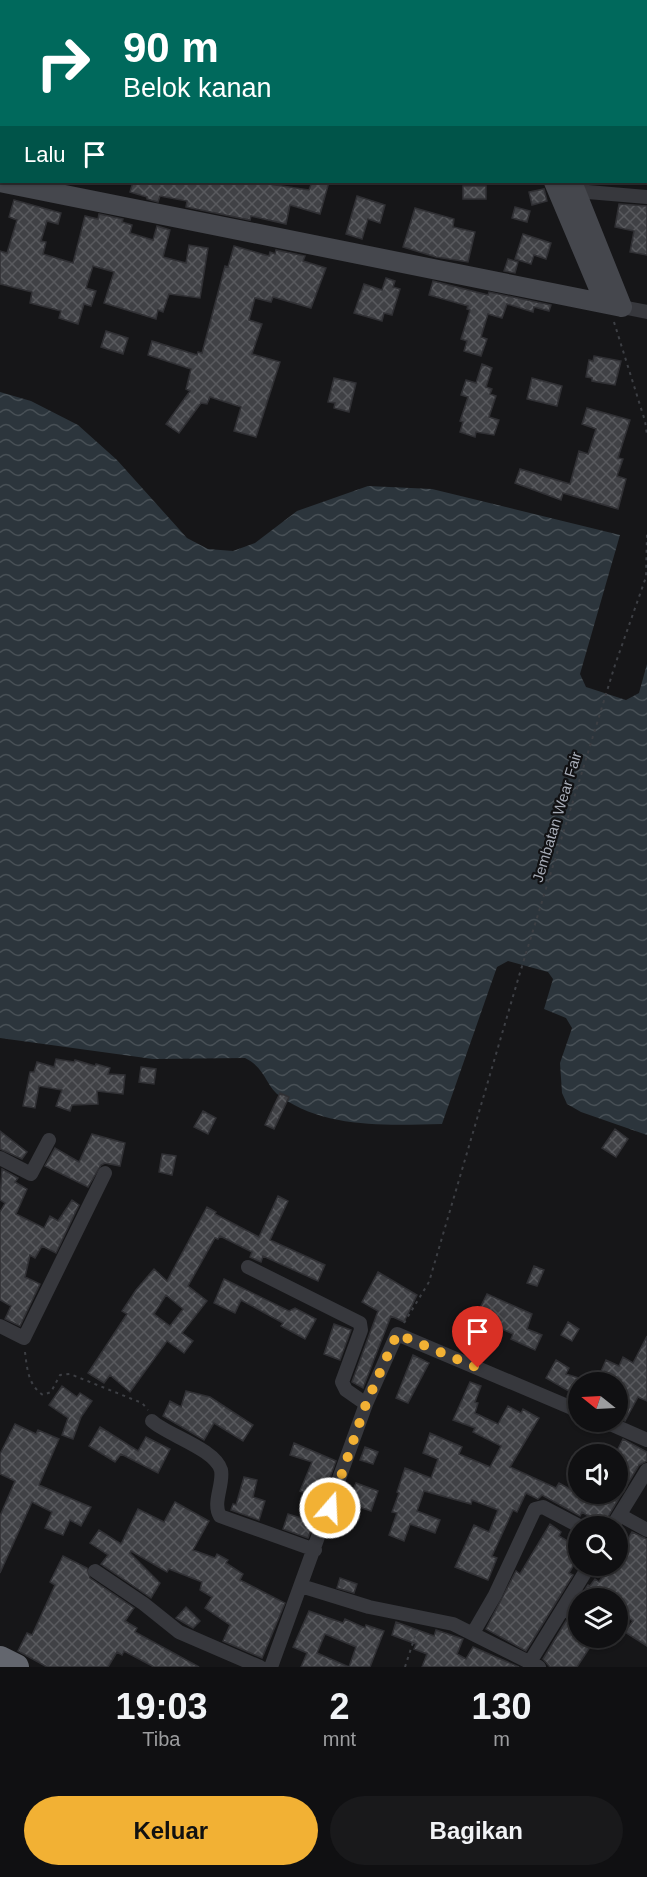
<!DOCTYPE html>
<html lang="id">
<style>
:root{--surface:#101012;--page:#19191b;--text:#f1f3f6;--muted:#9c9d9f;--line:#303032;--accent:#f2b134}
body{margin:0;font-family:Helvetica,sans-serif;background:var(--page);color:var(--text);height:100vh;display:flex;flex-direction:column;font-size:22px;white-space:nowrap}
*{box-sizing:border-box;margin:0}
p{font-size:20px;color:var(--muted)}
.icon{flex:none;width:33px;height:33px;fill:none;stroke:currentColor;stroke-width:2;stroke-linecap:round;stroke-linejoin:round}
.map{position:relative;height:1667px;overflow:hidden}
.side{display:flex;flex-direction:column;background:var(--surface);flex:1}
.side>*{flex:none}
.top-card{position:absolute;left:0px;top:0px;width:648px;height:183px;box-shadow:0 2px 4px #0004,0 0 0 2px var(--line);background:#00695c;color:#fff;overflow:hidden}
.needle{width:39px;rotate:288deg}
.tools{position:absolute;left:568px;top:1372px;display:grid;gap:12px}
.tools a{display:grid;place-items:center;width:60px;height:60px;border-radius:50%;background:var(--surface);box-shadow:0 2px 4px #0004,0 0 0 2px var(--line);font-size:30px}
.pin{position:absolute;display:grid;place-items:center;width:51px;height:51px;color:#fff;margin:-62px -26px;border-radius:50% 50% 50% 0;rotate:-45deg;box-shadow:0 0 6px #0007}
.pin .icon{rotate:45deg}
.me{position:absolute;width:66px;margin:-33px;rotate:19deg;stroke-linejoin:round;filter:drop-shadow(0 0 4px #0008)}
.turn{display:flex;align-items:center;gap:21px;height:126px;padding:0 24px;font-size:27px}
.turn .icon{width:78px;height:78px;stroke-width:2.5}
.turn b{display:block;font-size:42px;line-height:51px}
.then{display:flex;align-items:center;height:57px;padding:0 24px;background:#0003;gap:12px;font-size:22px}
.eta{display:flex;justify-content:space-evenly;align-items:center;height:102px;text-align:center}
.eta b{font-size:36px;font-weight:700;line-height:42px}
.action{display:flex;gap:12px;margin-top:auto;padding:12px 24px}
.action a{flex:1;height:69px;border-radius:36px;background:var(--accent);color:#111;font-size:24px;font-weight:700;line-height:69px;text-align:center}
.action a+a{background:var(--page);color:var(--text)}
.map>svg:first-child{display:block}
</style>
<div class="map">
<svg width="647" height="1667" viewBox="0 0 647 1667">
<defs>
<pattern id="park-tufts" width="24" height="20" patternUnits="userSpaceOnUse" patternTransform="scale(1.5)"><rect width="24" height="20" fill="#1e261f"/><path d="M3 7l-1-3M5 7V3M7 7l1-3M15 17l-1-3M17 17v-4M19 17l1-3" fill="none" stroke="#3c433d"/></pattern>
<pattern id="water-waves" width="16" height="10" patternUnits="userSpaceOnUse" patternTransform="scale(1.5)"><rect width="16" height="10" fill="#2c353c"/><path d="M0 5q4-4 8 0t8 0" fill="none" stroke="#485056"/></pattern>
<pattern id="building-cross-hatch" width="8" height="8" patternUnits="userSpaceOnUse" patternTransform="scale(1.5)"><rect width="8" height="8" fill="#404145"/><path d="M0 0l8 8M0 8l8-8" fill="none" stroke="#595a5e"/></pattern>
</defs>
<rect width="100%" height="100%" fill="#161618"/>
<path fill="url(#park-tufts)" d="M239,0H471V1L242,2Z"/>
<path fill="url(#water-waves)" d="M0,392L31,401L78,425L117,460L187,538L208,549L233,551L255,543L297,511L368,486L432,489L620,535L580,674L586,687L626,700L639,693L647,664V1135L581,1112L567,1104L562,1093L560,1063L572,1028L566,1018L544,1009L553,979L548,972L508,961L497,967L442,1124C388,1125 327,1129 281,1097C265,1086 266,1068 245,1058L153,1059L0,1038Z"/>
<path fill="url(#building-cross-hatch)" stroke="#303034" stroke-width="1.5" fill-rule="evenodd" d="M133,182H255L309,190L312,182H329L320,214L290,205L286,224L251,216L250,220L186,207L187,201L160,196L158,202L147,199V197L130,192Z
M463,186H486V199H463Z
M544,189L547,201L532,205L529,192Z
M357,196L385,205L380,223L368,219L362,239L346,234Z
M14,200L61,213L58,224L47,221L41,241L46,242L43,254L73,263L85,216L98,219L99,214L123,219L122,222L132,225L130,233L153,240L157,226L170,230L163,257L186,263L189,245L208,248L200,298L169,294L163,312L158,310L156,319L104,303L114,272L93,266L86,288L96,291L91,306L84,304L78,324L59,318L61,311L30,303L32,292L0,284V251L7,253L17,220L9,217Z
M619,204L647,206V255L630,252L634,231L615,227Z
M515,207L530,211L527,222L512,218Z
M415,208L454,219L453,227L475,232L468,262L436,257L403,247Z
M523,234L551,243L546,259L534,255L531,264L515,259Z
M234,246L269,256L270,252L275,254L276,250L305,256L303,261L326,268L311,308L273,297L271,302L255,298L249,320L262,324L252,354L280,362L256,437L234,431L241,407L210,397L207,404L201,403L179,433L166,424L190,391L186,389L191,369L148,355L152,341L197,355L198,352L202,353L225,266L228,267Z
M508,259L518,262L515,273L504,271Z
M386,278L395,281L393,287L400,289L392,315L384,313L382,321L354,313L364,284L382,290Z
M433,281L488,295L489,292L551,305L549,311L534,307L533,312L507,304L502,318L488,314L481,337L487,339L481,356L464,351L467,341L461,339L470,310L467,309L468,306L429,295Z
M106,331L128,338L123,354L101,347Z
M594,356L621,361L615,385L592,381V378L586,377L589,360L593,361Z
M482,364L492,368L486,387L492,389L490,394L496,396L489,417L499,420L494,435L476,432L475,437L460,432L463,422L460,421L468,397L461,395L466,380L476,383Z
M334,378L356,383L349,412L334,408L335,403L328,402Z
M532,378L562,386L557,406L527,399Z
M587,408L630,420L618,458L623,459L617,476L626,479L618,509L563,493L561,500L515,483L520,469L570,484L579,451L588,454L596,429L582,424Z
M56,1059L74,1062L75,1060L95,1066L96,1064L110,1068L108,1074L125,1075L123,1094L97,1091L98,1104L72,1105L70,1111L56,1106L62,1090L39,1086L35,1108L23,1106L30,1072H34L37,1062L54,1067Z
M141,1067L156,1069L154,1084L139,1082Z
M280,1093L289,1097L274,1129L265,1125Z
M203,1111L216,1118L208,1134L194,1127Z
M615,1129L628,1139L616,1157L602,1148Z
M0,1131L27,1152L22,1159L0,1149Z
M92,1134L125,1143L120,1166L105,1163L101,1165L88,1187L45,1166L55,1148L79,1162Z
M162,1154L176,1156L172,1175L159,1172Z
M2,1169L18,1178L15,1182L27,1189L16,1214L44,1228L50,1216L58,1221L72,1200L79,1205L56,1253L42,1246L35,1258L30,1255L25,1277L40,1284L20,1326L5,1319L11,1306L0,1300V1212L5,1203L0,1200Z
M278,1196L288,1201L270,1240L325,1265L318,1281L263,1256L261,1262L250,1257L252,1252L220,1236L218,1239L215,1238L188,1286L207,1301L182,1333L193,1341L184,1353L167,1341L130,1392L110,1375L104,1383L88,1373L127,1314L122,1311L136,1290L154,1269L167,1281L207,1207L216,1212L215,1214L259,1237ZM166,1295L183,1309L170,1326L154,1314Z
M534,1266L544,1270L537,1286L527,1283Z
M378,1272L417,1295L404,1322L391,1316L363,1388L352,1382L378,1311L362,1302Z
M224,1279L289,1311L295,1308L316,1319L305,1339L281,1326L283,1323L241,1300L235,1313L214,1303Z
M487,1294L532,1314L527,1329L542,1335L535,1350L511,1339L513,1334L491,1324L480,1348L470,1343L486,1311L480,1308Z
M568,1322L579,1329L572,1341L561,1335Z
M334,1324L351,1330L340,1360L324,1354Z
M647,1336V1401L638,1397L625,1421L618,1417V1383H596L606,1360L619,1366L623,1357L633,1363Z
M413,1355L429,1363L408,1403L396,1398Z
M556,1360L569,1368L566,1374L579,1378V1397L546,1378Z
M470,1382L481,1386L475,1402L478,1403L475,1413L498,1424L508,1406L521,1413L523,1409L539,1418L510,1467L556,1488L559,1483L579,1494H618V1449L623,1439L647,1452V1461L639,1465L603,1525L582,1512L580,1516L542,1495L538,1499L526,1493L517,1512L513,1510L492,1556L497,1558L488,1580L455,1567L474,1525L489,1532L498,1510L472,1500L471,1504L424,1491L417,1511L440,1520L435,1533L410,1524L404,1541L389,1535L397,1513L392,1512L399,1493L397,1492L405,1468L431,1478L438,1459L423,1453L430,1433L462,1447L459,1454L490,1467L501,1446L473,1432L475,1428L453,1420Z
M62,1386L77,1397L80,1393L92,1401L81,1417L73,1439L62,1435L68,1418L49,1405Z
M186,1391L210,1397L253,1425L243,1441L214,1423L204,1440L163,1416L170,1401L181,1407Z
M15,1424L36,1434L38,1430L59,1439L39,1485L91,1507L81,1526L70,1520L63,1535L45,1528L52,1512L32,1502L0,1573V1516L15,1481L0,1474V1454Z
M100,1427L138,1451L146,1437L170,1449L158,1473L121,1454L115,1462L89,1446Z
M294,1443L336,1461L322,1500L300,1491L312,1462L290,1455Z
M365,1447L378,1452L373,1464L360,1460Z
M244,1477L257,1480L253,1497L265,1501L259,1520L231,1510L233,1504L236,1505Z
M356,1483L378,1491L371,1511L348,1503Z
M175,1502L209,1521L193,1550L215,1558L217,1554L228,1560L226,1563L243,1574L240,1580L285,1603L262,1658L223,1641L230,1625L205,1608L212,1597L200,1590L202,1582L169,1569L167,1572L131,1551L130,1553L160,1583L151,1598L101,1564L108,1555L90,1543L99,1530L121,1544L138,1509L164,1522Z
M288,1514L314,1522L308,1538L283,1529Z
M550,1524L561,1532L559,1536L579,1548V1556L569,1573L573,1575L526,1651L486,1629L516,1571L520,1574Z
M632,1532L647,1539V1646L625,1632L633,1621L618,1611V1599H579L588,1585L590,1586L595,1579L599,1582L609,1566H618V1539L625,1544Z
M63,1556L87,1568L90,1578L134,1608L125,1621L137,1628L135,1632L199,1667H154L124,1651L122,1655L117,1652L108,1667H47L18,1651L27,1633L32,1635L55,1585L50,1582Z
M340,1578L357,1584L354,1593L337,1588Z
M186,1607L200,1621L193,1628L176,1618Z
M309,1611L343,1623L345,1619L365,1628L366,1625L384,1631L370,1667H301L307,1653L293,1647ZM325,1634L356,1647L349,1667L317,1653Z
M566,1621L579,1627V1638H596L577,1667H550L543,1659Z
M396,1622L434,1636L436,1630L463,1639L457,1654L466,1659L473,1647L519,1667H422L427,1654L414,1649L416,1644L392,1635Z"/>
<g fill="none" stroke-linecap="round" stroke-linejoin="round">
<path stroke="#3d3f44" stroke-width="2" stroke-dasharray="3 4.5" stroke-linecap="butt" d="M614,322L645,421L647,435
M404,1323L429,1282L519,976L615,665L646,577L647,534
M25,1352C27,1368 28,1385 43,1395L51,1392L60,1375L70,1374L142,1403L148,1410
M405,1667L417,1630"/>
<path stroke="#37383d" stroke-width="14" d="M576,191L647,197
M622,307L647,312
M0,1158L31,1174L49,1140
M248,1267L360,1323L361,1330L342,1382L346,1390L366,1404
M0,1326L24,1338L105,1173
M152,1421C167,1435 215,1449 221,1470C224,1484 212,1503 220,1516L315,1550
M606,1422L647,1440
M620,1515L647,1530
M612,1527L647,1470
M95,1571L144,1604L179,1632L260,1667
M301,1586L369,1607L453,1624L539,1667
M563,1608L579,1618
M473,1633L495,1595L535,1509L543,1507L581,1527
M530,1662L589,1566
M271,1667L366,1404L397,1334L579,1411"/>
<path stroke="#45474d" stroke-width="20" d="M511,0V2
M0,182L622,307
M554,182L605,303
M572,182L622,307"/>
<path stroke="#63666e" stroke-width="26" d="M0,1659L16,1667"/>
</g>
<g fill="none" stroke-linecap="round" stroke-linejoin="round">
<path stroke="#f2b134" stroke-width="10" stroke-dasharray="0 18" d="M330,1508L366,1404L397,1334L478,1368"/>
</g>
<g text-anchor="middle" stroke-width="4.5" stroke-linejoin="round" paint-order="stroke">
<g font-size="15" fill="#a8adb8" stroke="#111113">
<text transform="translate(557 817) rotate(-73)" y="5">Jembatan Wear Fair</text>
</g>
</g>
</svg>
<div class="tools">
<a><svg class="needle" viewBox="-14 -14 28 28"><path d="M0-13l5 13h-10z" fill="#e53935"/><path d="M0 13l5-13h-10z" fill="#9c9d9f"/></svg></a>
<a><svg class="icon" aria-label="sound" viewBox="0 0 24 24"><path d="M4 9h4l5-4v14l-5-4H4zM17 9q2 3 0 6"/></svg></a>
<a><svg class="icon" aria-label="search" viewBox="0 0 24 24"><circle cx="10" cy="10" r="6"/><path d="M15 15l6 6"/></svg></a>
<a><svg class="icon" aria-label="layers" viewBox="0 0 24 24"><path d="M12 4l9 5-9 5-9-5zM3 14l9 5 9-5"/></svg></a>
</div>
<div class="pin" style="left:478px;top:1368px;background:#d93025"><svg class="icon" aria-label="arrive" viewBox="0 0 24 24"><path d="M6 21V4h12l-3 4 3 4H6"/></svg></div>
<svg class="me" style="left:330px;top:1508px" viewBox="-20 -20 40 40"><circle r="17" fill="#f2b134" stroke="#fff" stroke-width="3"/><path d="M0-11L8 9 0 5-8 9z" fill="#fff"/></svg>
<div class="top-card">
<div class="turn"><svg class="icon" aria-label="right" viewBox="0 0 24 24"><path d="M7 20v-9h11M14 6l5 5-5 5"/></svg><div><b>90 m</b>Belok kanan</div></div>
<div class="then">Lalu<svg class="icon" aria-label="arrive" viewBox="0 0 24 24"><path d="M6 21V4h12l-3 4 3 4H6"/></svg></div>
</div>
</div>
<section class="side">
<div class="eta">
<div><b>19:03</b><p>Tiba</p></div>
<div><b>2</b><p>mnt</p></div>
<div><b>130</b><p>m</p></div>
</div>
<div class="action"><a>Keluar</a><a>Bagikan</a></div>
</section>
